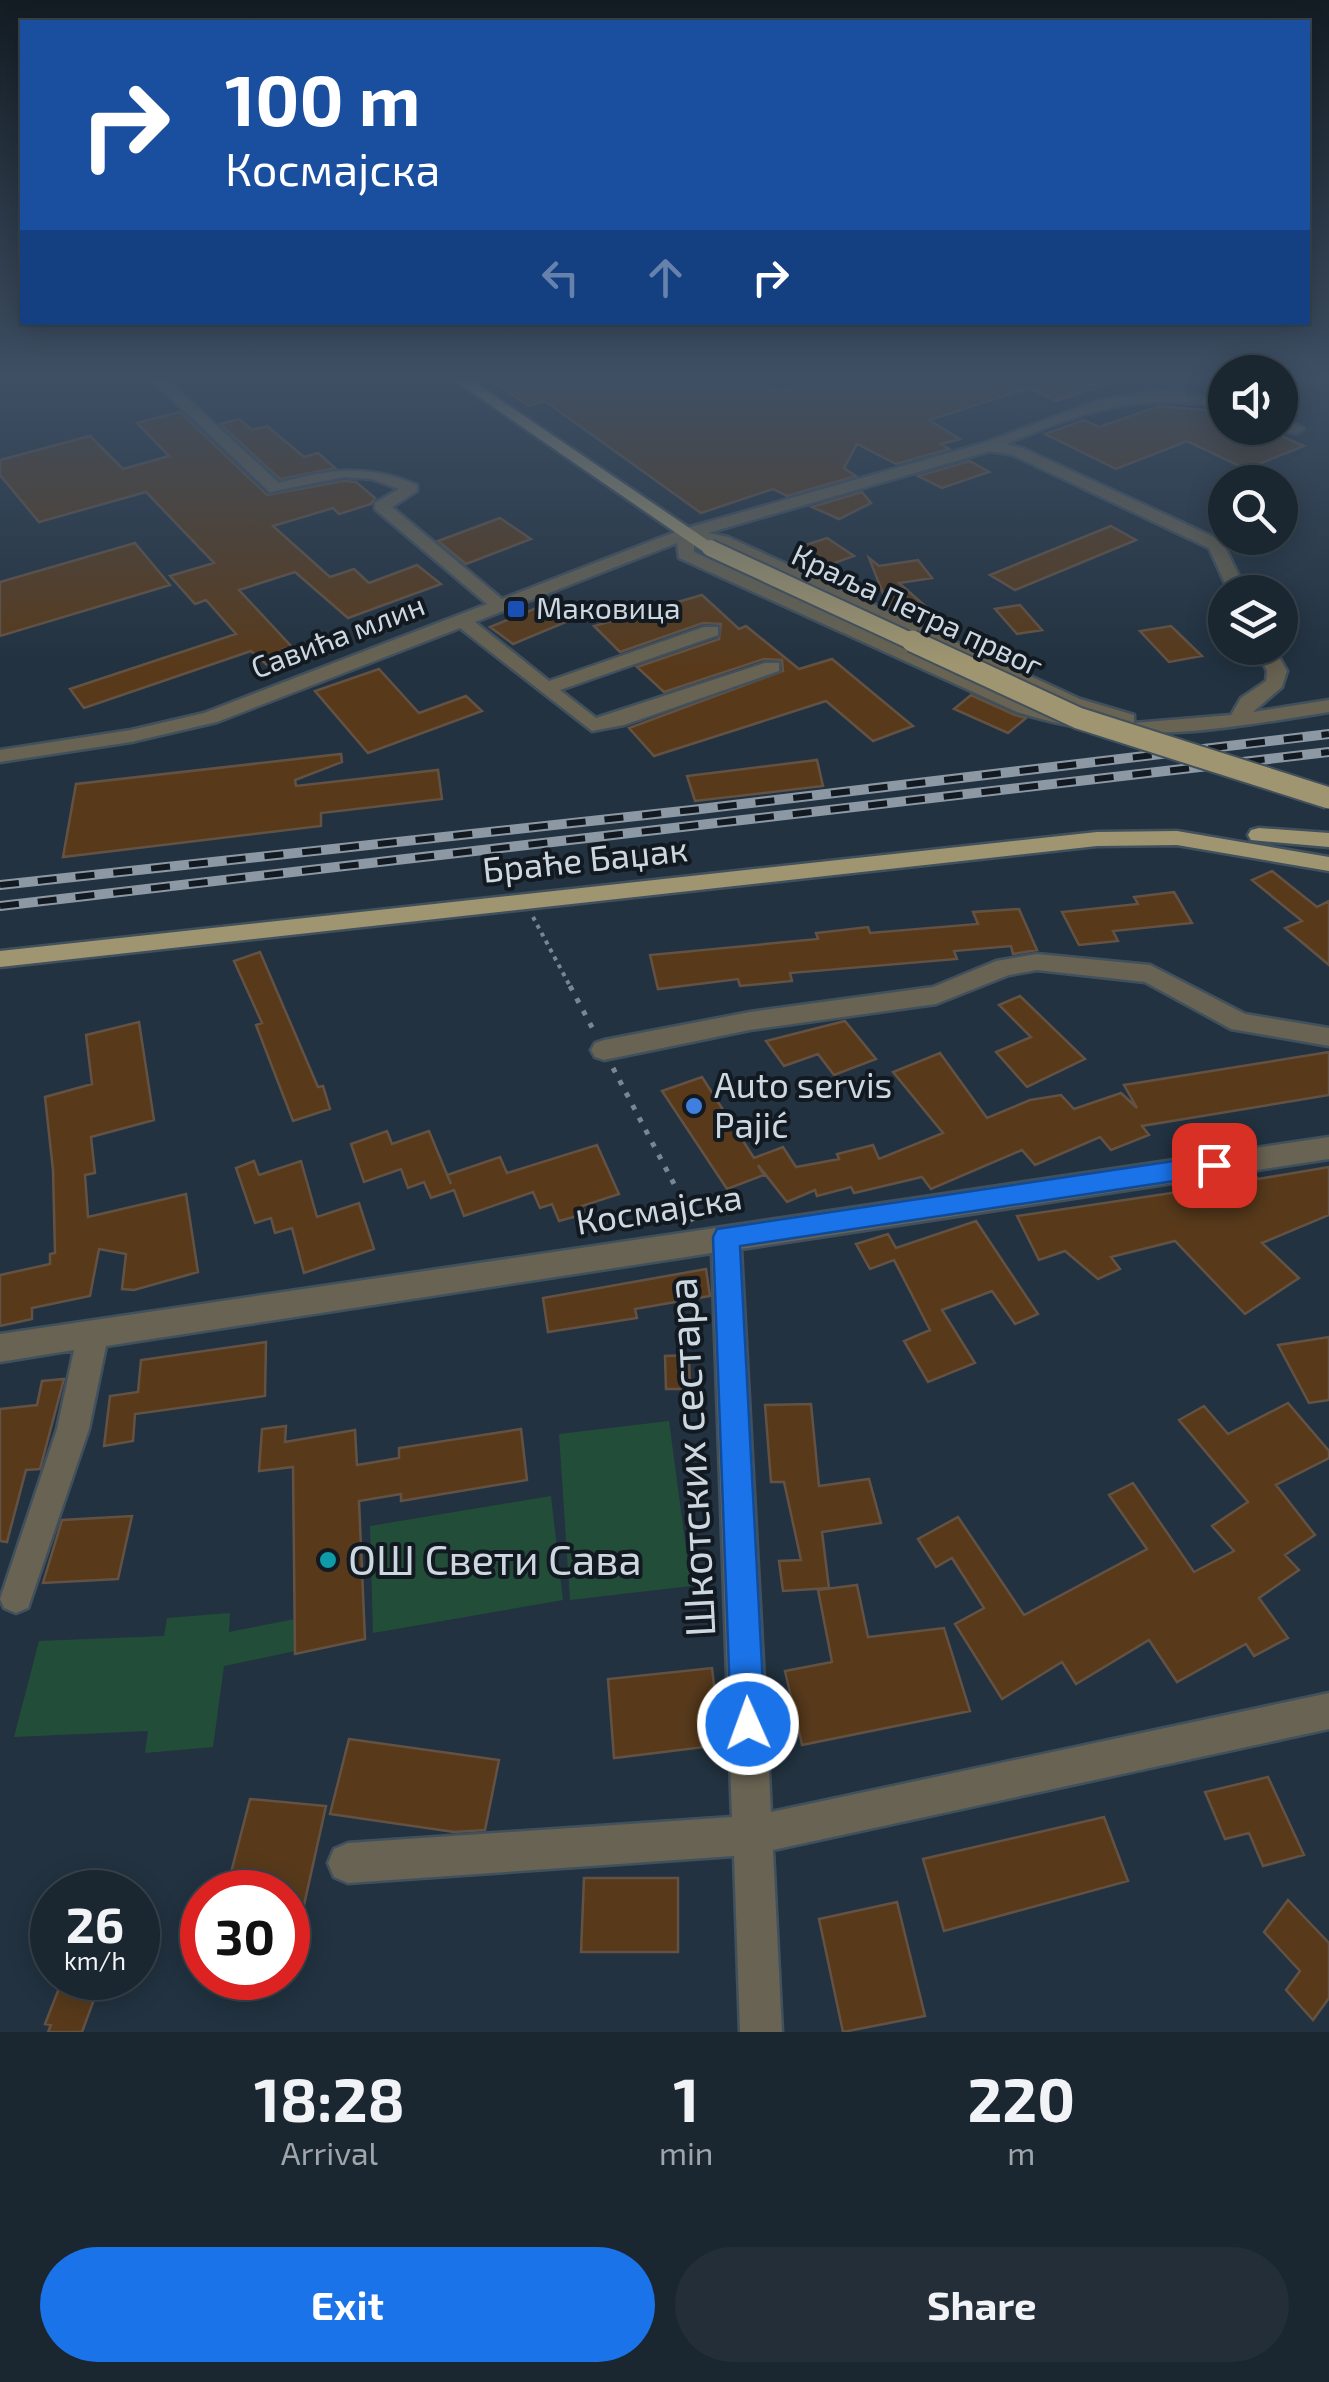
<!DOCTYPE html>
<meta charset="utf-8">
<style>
:root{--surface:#1a2630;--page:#232e38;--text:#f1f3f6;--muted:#9fa5ab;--line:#38434c;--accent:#1a73e8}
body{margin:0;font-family:"Exo 2",sans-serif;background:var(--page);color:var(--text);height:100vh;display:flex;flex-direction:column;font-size:38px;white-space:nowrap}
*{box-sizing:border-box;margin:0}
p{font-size:32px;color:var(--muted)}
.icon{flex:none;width:55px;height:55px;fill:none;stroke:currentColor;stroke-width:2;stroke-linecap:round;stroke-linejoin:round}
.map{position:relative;height:2032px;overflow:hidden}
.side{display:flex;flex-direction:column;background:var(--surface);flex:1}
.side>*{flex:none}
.hud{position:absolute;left:20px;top:20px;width:1290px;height:305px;border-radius:0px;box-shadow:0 5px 25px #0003,0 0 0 2px var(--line);background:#1a4fa0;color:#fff;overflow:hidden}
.buttons{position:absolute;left:1208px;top:355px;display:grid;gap:20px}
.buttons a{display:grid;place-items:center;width:90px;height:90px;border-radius:50%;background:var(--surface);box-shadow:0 5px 25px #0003,0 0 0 2px var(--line);font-size:50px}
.speed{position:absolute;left:30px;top:1870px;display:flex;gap:20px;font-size:50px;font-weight:700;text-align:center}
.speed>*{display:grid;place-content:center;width:130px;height:130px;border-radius:50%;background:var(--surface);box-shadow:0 5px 25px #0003,0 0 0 2px var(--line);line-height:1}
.speed small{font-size:25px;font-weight:400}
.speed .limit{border:15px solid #d22;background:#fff;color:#111}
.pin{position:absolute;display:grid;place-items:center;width:85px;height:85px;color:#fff;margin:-42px;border-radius:20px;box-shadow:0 5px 15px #0006}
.me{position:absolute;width:110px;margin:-55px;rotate:358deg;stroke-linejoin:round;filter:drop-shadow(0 0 8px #0008)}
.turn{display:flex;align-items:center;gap:35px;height:210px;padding:0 40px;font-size:45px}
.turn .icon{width:130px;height:130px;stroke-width:2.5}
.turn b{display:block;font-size:70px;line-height:85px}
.lanes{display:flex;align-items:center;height:95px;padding:0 40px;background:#0003;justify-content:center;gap:50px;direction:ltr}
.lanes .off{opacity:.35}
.eta{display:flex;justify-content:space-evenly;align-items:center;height:170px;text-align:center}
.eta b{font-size:60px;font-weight:700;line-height:70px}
.cta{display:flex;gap:20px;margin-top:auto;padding:20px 40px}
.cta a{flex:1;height:115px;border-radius:60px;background:var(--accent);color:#fff;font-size:40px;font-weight:700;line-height:115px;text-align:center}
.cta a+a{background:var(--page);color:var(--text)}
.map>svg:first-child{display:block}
</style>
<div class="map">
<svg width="1329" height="2032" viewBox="0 0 1329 2032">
<rect width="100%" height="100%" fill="#223240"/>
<path fill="#224e39" d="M669,1421L691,1586L570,1600L559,1434Z
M551,1496L563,1600L373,1633L370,1526Z
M230,1613L229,1632L295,1619V1651L224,1666L213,1747L145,1753L148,1731L14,1737L39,1641L164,1636L167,1618Z"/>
<path fill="#583a1b" stroke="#635243" stroke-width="2.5" d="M492,380H759L777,391L817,380L1106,384L1056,401L1029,388L929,420L960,439L941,444L949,449L896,464L857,444L844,468L856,476L787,496L773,489L701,513L545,401L528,406Z
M1159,406L1225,412V428H1263L1304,446L1246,469L1187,441L1116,469L1045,434L1084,420L1099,427Z
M180,412L267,495L344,481L356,482L375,498L371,504L339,514L333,508L273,526L330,577L354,569L369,583L417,565L441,584L348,618L295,572L239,590L292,647L284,649L299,664L275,672L251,651L84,708L70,689L236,634L206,600L195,604L170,576L214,563L146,492L39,522L0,475V460L90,436L123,469L169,456L137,423Z
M239,419L252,430L267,426L304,457L318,453L335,468L280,479L220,424Z
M970,461L989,472L942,488L918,476Z
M862,492L871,503L839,519L812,507Z
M500,518L531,539L466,564L438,541Z
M1111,526L1136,540L1015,590L990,575Z
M827,538L854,556L817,569L796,554L804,551L799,547Z
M135,543L170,585L0,636V582Z
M869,558L879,566L918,560L932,578L899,583L932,612L908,616L888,606Z
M702,595L739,629L746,626L799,669L832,659L913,726L873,741L826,701L654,756L629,728L783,671L782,660L764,659L664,692L637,667L719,639L721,624L703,623L620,652L594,626Z
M544,605L566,622L513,644L490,627Z
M1020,605L1042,630L1017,634L995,609Z
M1171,626L1202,656L1169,662L1140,631Z
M379,669L419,713L466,696L482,711L368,753L315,691Z
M971,695L1015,715L1026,718L1008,733L954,709Z
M341,754L342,762L295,780L296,786L438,770L442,799L321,813V826L63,857L76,784Z
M817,760L823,786L695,801L687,776Z
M1272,871L1317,907L1329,901V965L1285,928L1302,921L1252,880Z
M1174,892L1192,923L1113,931L1118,941L1079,945L1062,912L1138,904L1134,897Z
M1019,909L1037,950L1013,954L1011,946L954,951L957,959L790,973L792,981L740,986L738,979L658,989L650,955L818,939L816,933L868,927L870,933L978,924L973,912Z
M260,952L318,1087L323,1086L330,1109L293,1121L256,1025L262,1023L234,961Z
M1020,996L1085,1059L1027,1087L996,1052L1031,1037L999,1005Z
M845,1021L876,1059L834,1075L818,1054L784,1066L766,1041Z
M139,1022L154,1120L91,1137L95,1173L85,1175L88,1217L186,1194L198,1272L134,1290L122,1289L126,1254L99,1249L90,1296L32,1308V1319L0,1326V1275L50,1264V1254L55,1253L53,1170L45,1097L92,1084L86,1035Z
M1329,1052V1095L1142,1126L1149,1135L1111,1150L1100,1137L1035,1165L1022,1150L931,1189L922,1177L854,1193L851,1187L817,1196L815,1190L787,1202L758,1165L764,1175L727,1189L662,1091L702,1077L754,1158L783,1147L796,1167L839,1159L837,1154L873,1145L879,1159L943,1133L893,1072L940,1053L987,1118L1030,1100L1061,1095L1074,1109L1121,1093L1137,1108L1124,1085Z
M387,1131L392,1144L429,1131L451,1184L447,1175L500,1157L507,1173L597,1145L619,1194L582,1206L585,1214L559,1221L552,1204L540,1208L533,1192L464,1216L454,1190L431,1198L424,1182L408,1188L401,1169L364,1182L351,1144Z
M254,1161L259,1175L301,1161L317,1217L359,1203L374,1249L304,1273L292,1228L275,1233L271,1218L255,1223L236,1168Z
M1329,1167V1215L1262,1243L1299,1278L1245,1314L1175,1241L1111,1257L1120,1269L1098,1279L1065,1251L1039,1260L1017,1216L1205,1188L1231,1178L1254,1174L1258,1179Z
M976,1221L1038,1314L1015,1324L992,1291L942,1310L975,1363L928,1382L904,1341L930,1330L911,1293L894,1260L870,1269L856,1244L888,1234L896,1248Z
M706,1269L710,1296L635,1309L637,1318L548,1332L543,1298Z
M1329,1337V1400L1309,1403L1278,1345Z
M266,1342L265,1396L135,1414L133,1441L104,1446L110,1396L138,1392L141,1360Z
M689,1355L690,1389H666L665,1356Z
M64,1379L40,1469L26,1470L7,1542L0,1541V1409L37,1405L42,1381Z
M1288,1403L1329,1451V1458L1276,1485L1315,1535L1285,1555L1299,1570L1259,1598L1288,1638L1254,1656L1246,1644L1177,1682L1149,1640L1076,1684L1062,1662L1002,1699L955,1624L984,1608L952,1558L936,1567L918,1539L958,1517L1024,1615L1147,1549L1109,1495L1133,1483L1194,1572L1234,1551L1212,1526L1248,1502L1179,1420L1204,1406L1228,1434Z
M811,1404L819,1486L869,1479L881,1523L822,1532L829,1588L783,1591L779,1561L801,1560L784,1482H771L765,1405Z
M286,1426L285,1442L355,1430L357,1465L399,1458V1448L521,1429L527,1480L401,1501V1494L359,1501L365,1639L295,1654L293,1467L259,1471L262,1429Z
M132,1516L118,1579L43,1583L62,1520Z
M857,1585L868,1637L944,1628L970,1711L802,1745L785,1671L832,1662L818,1590Z
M712,1668L721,1745L614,1758L608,1679Z
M349,1739L499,1760L485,1830L454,1832L330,1814Z
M1268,1777L1304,1855L1263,1866L1249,1833L1225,1839L1205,1792Z
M250,1799L326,1806L296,1941L288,1940V1892H226Z
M1104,1817L1128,1881L944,1931L923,1859Z
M584,1878H678V1952H581Z
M1288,1900L1329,1943V1998L1313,2020L1286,1990L1300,1971L1264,1932Z
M897,1902L925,2016L843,2032L819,1919Z
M63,1978H102L82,2032H48L51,2025L45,2024Z"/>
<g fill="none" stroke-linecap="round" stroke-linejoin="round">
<g stroke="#41505d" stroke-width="5">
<path id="minor" d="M152,380H167L279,483C330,469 367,464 417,485V491L392,507L502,599L680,530L984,443L1099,400L1162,391L1225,400V408C1140,391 1083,412 1006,444L1022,448L1222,541L1247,592H1229L1209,548L1013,455L990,451L708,533L728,537L1080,699L1134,715V723L1231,715L1241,698L1266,681L1267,671L1256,648H1274L1287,671L1282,687L1253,712L1329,700V712C1215,730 1130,748 1017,712L679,558L677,543L475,622L549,681L704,627H718V635L560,690L596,718L765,663H779V671L624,725L592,731L460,628L217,722L131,742L0,762V750L131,730L204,713L487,604L375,509V503L399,489L372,479L344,477L270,492ZM694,540L717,545L1066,707L1114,721L1065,715L1031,704L694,552Z
M1280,421L1301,426L1304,429L1296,434L1275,428H1280Z
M1037,954L1150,965L1245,1014L1329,1028V1046L1231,1029L1145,982L1037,970L1009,975L936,1004L750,1030L604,1060L595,1057L591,1050L595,1043L604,1040L750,1012L933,987L996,961Z
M1329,1137V1159L741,1249L771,1812L1329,1693V1729L773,1850L782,2032H740L734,1856L348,1883L334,1877L328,1863L334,1849L348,1843L732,1817L712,1253L106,1346L89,1429L28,1608L16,1613L4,1608L0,1599L57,1429L74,1350L0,1362V1334Z"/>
</g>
<g stroke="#41505d" stroke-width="5">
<path id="major" d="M454,380H471L719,548L704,552Z
M1259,828L1329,833V847L1251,840L1248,835L1251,830Z
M1177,831L1329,857V871L1177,845L1097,846L0,967V951L1097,832Z"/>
</g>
<path stroke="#798792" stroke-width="4" stroke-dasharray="4 5" stroke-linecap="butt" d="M533,917L571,988"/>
<path stroke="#798792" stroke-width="5" stroke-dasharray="5 9" stroke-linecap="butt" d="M570,986L594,1031
M613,1068L694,1222"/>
<use href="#minor" fill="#686352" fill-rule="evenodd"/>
<use href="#major" fill="#9f9570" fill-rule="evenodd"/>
<g stroke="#8c98a3" stroke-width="10">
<path id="rail" d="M0,885L692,810L1329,734
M0,906L1329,752"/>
</g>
<use href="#rail" stroke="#121920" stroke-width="6" stroke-dasharray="19" stroke-linecap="butt"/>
<g stroke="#41505d" stroke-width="20" stroke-linecap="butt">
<path id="major-bridge-far1" d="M710,548L917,644"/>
</g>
<g stroke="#41505d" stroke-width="25" stroke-linecap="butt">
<path id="major-bridge" d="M912,641L1078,718L1329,798"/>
</g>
<use href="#major-bridge-far1" stroke="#9f9570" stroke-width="16"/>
<use href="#major-bridge" stroke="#9f9570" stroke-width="21"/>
</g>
<linearGradient id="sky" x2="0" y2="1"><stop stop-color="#131c23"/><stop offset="0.57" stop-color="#3e4f64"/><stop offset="1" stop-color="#3e4f64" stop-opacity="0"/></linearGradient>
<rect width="1329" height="664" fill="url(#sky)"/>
<path fill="#1a73e8" stroke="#114b97" stroke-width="2.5" d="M1214,1155L1227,1165L1214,1175L740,1246L765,1724L760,1736L748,1741L736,1736L731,1724L713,1237L717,1229Z"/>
<rect fill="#1a4fb4" stroke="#121920" stroke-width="4" x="506" y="599" width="20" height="20" rx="5"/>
<circle fill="#3f7fe0" stroke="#121920" stroke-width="4" cx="694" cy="1106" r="10"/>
<circle fill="#0f9aa8" stroke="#121920" stroke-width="4" cx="328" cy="1560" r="10"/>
<g text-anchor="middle" stroke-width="8" stroke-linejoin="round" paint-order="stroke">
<g font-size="30" fill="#ccd7e0" stroke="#121920" text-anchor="start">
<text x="536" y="619">Маковица</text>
</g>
<g font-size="30" fill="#ccd7e0" stroke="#121920">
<text transform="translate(917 611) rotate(25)" y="10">Краља Петра првог</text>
<text transform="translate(338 637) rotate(-21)" y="10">Савића млин</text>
</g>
<g font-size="35" fill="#ccd7e0" stroke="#121920">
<text transform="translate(585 860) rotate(-6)" y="12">Браће Баџак</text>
<text transform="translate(659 1210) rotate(-9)" y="12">Космајска</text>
</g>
<g font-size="35" fill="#ccd7e0" stroke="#121920" text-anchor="start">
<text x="714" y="1098">Auto servis<tspan x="714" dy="40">Pajić</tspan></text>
</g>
<g font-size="42" fill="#ccd7e0" stroke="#121920">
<text transform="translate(691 1457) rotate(-93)" y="15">Шкотских сестара</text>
</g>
<g font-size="42" fill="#ccd7e0" stroke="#121920" text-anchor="start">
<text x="348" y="1575">ОШ Свети Сава</text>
</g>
</g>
</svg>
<div class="buttons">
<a><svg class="icon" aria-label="sound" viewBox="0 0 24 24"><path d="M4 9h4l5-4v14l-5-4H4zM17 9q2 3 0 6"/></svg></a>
<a><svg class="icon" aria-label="search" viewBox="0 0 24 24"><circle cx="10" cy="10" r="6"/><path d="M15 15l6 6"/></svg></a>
<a><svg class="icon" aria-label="layers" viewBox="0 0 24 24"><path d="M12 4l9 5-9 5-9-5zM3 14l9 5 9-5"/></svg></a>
</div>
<div class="speed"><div>26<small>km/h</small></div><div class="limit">30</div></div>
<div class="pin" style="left:1214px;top:1165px;background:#d93025"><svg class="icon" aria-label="arrive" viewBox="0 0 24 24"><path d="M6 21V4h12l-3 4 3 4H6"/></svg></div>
<svg class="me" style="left:748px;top:1724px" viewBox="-20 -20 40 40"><circle r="17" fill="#1a73e8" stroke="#fff" stroke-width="3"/><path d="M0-11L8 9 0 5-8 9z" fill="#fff"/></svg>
<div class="hud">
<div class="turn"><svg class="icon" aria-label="right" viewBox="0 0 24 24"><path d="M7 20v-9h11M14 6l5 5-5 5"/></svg><div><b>100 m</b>Космајска</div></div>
<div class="lanes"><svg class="icon off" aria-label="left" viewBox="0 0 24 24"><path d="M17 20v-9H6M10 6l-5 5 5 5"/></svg><svg class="icon off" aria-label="ahead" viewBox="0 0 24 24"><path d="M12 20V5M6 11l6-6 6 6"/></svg><svg class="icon" aria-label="right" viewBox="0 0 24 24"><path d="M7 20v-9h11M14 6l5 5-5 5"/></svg></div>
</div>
</div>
<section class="side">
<div class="eta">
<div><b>18:28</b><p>Arrival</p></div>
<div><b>1</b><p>min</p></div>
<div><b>220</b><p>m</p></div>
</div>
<div class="cta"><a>Exit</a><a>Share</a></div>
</section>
